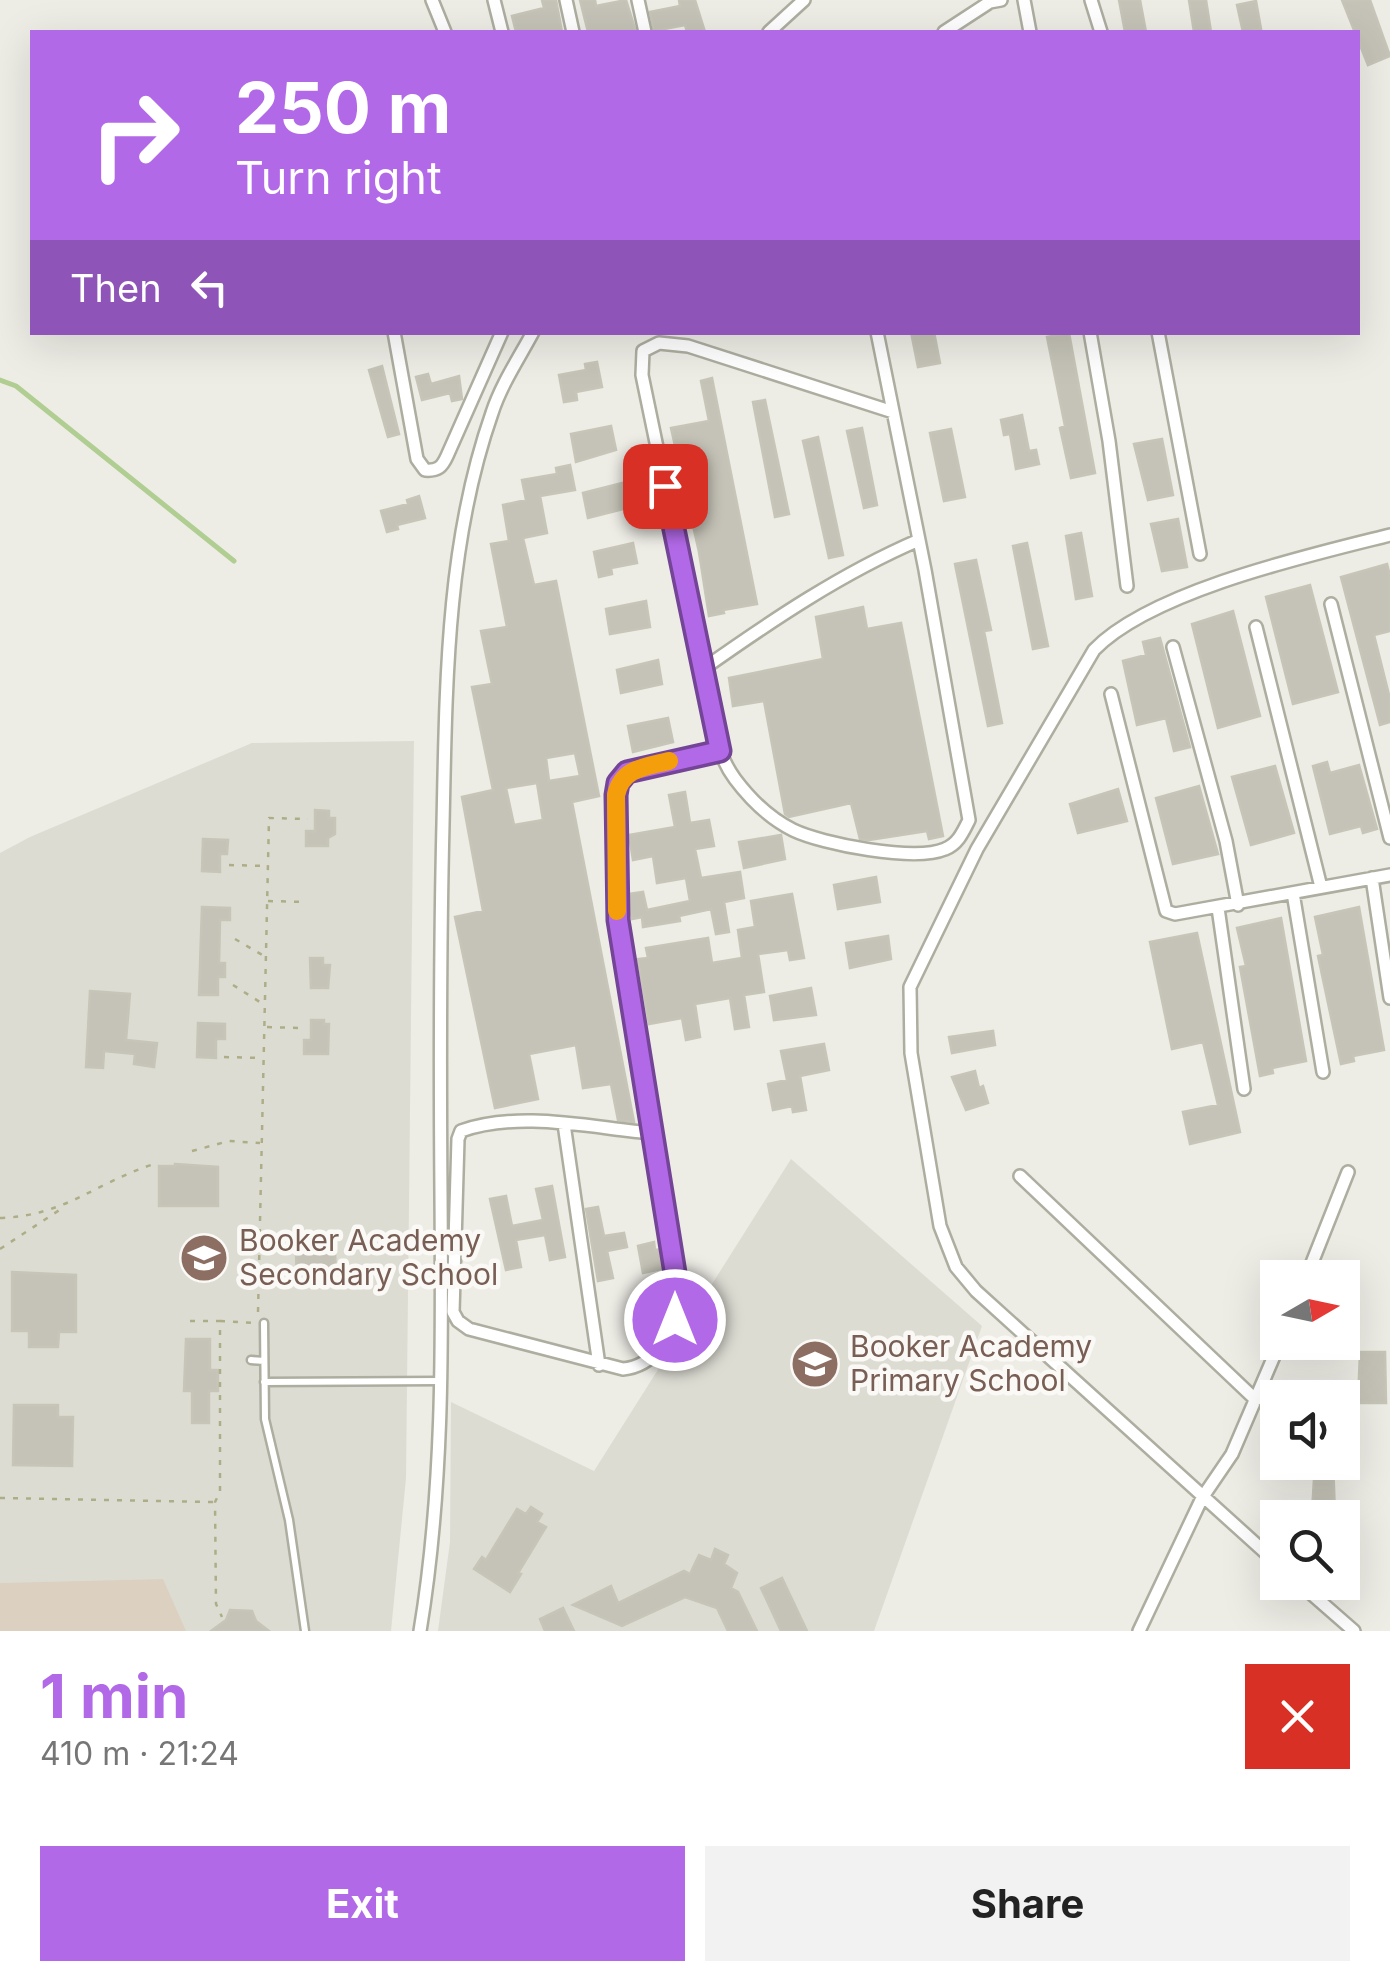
<!DOCTYPE html>
<meta charset="utf-8">
<style>
:root{--surface:#fff;--page:#f2f2f2;--text:#222;--muted:#767676;--accent:#b269e7}
body{margin:0;font-family:Inter,sans-serif;background:var(--page);color:var(--text);height:100vh;display:flex;flex-direction:column;font-size:38px;white-space:nowrap}
*{box-sizing:border-box;margin:0}
p{font-size:32px;color:var(--muted)}
.icon{flex:none;width:55px;height:55px;fill:none;stroke:currentColor;stroke-width:2;stroke-linecap:round;stroke-linejoin:round}
.map{position:relative;height:1631px;overflow:hidden}
.drawer{display:flex;flex-direction:column;background:var(--surface);flex:1}
.drawer>*{flex:none}
.guide{position:absolute;left:30px;top:30px;width:1330px;height:305px;border-radius:0px;box-shadow:0 10px 40px #0002;background:#b269e7;color:#fff;overflow:hidden}
.needle{width:65px;rotate:81deg}
.fabs{position:absolute;left:1260px;top:1260px;display:grid;gap:20px}
.fabs a{display:grid;place-items:center;width:100px;height:100px;border-radius:0px;background:var(--surface);box-shadow:0 10px 40px #0002;font-size:50px}
.pin{position:absolute;display:grid;place-items:center;width:85px;height:85px;color:#fff;margin:-42px;border-radius:20px;box-shadow:0 5px 15px #0006}
.me{position:absolute;width:110px;margin:-55px;rotate:0deg;stroke-linejoin:round;filter:drop-shadow(0 0 8px #0008)}
.turn{display:flex;align-items:center;gap:35px;height:210px;padding:0 40px;font-size:45px}
.turn .icon{width:130px;height:130px;stroke-width:2.5}
.turn b{display:block;font-size:70px;line-height:85px}
.then{display:flex;align-items:center;height:95px;padding:0 40px;background:#0003;gap:20px;font-size:38px}
.round{display:grid;place-items:center;flex:none;width:105px;height:105px;border-radius:0px;background:var(--page)}
.headline{display:flex;align-items:center;justify-content:space-between;height:170px;padding:0 40px}
h1{font-size:60px;font-weight:700;line-height:75px;color:var(--accent)}
.cta{display:flex;gap:20px;margin-top:auto;padding:20px 40px}
.cta a{flex:1;height:115px;border-radius:0px;background:var(--accent);color:#fff;font-size:40px;font-weight:700;line-height:115px;text-align:center}
.cta a+a{background:var(--page);color:var(--text)}
.map>svg:first-child{display:block}
</style>
<div class="map">
<svg width="1390" height="1631" viewBox="0 0 1390 1631">
<rect width="100%" height="100%" fill="#edece5"/>
<path fill="#dddcd3" d="M414,741L406,1478L391,1631H0V853L30,837L252,743Z
M791,1159L982,1326L874,1631H438L450,1542L451,1402L594,1471Z"/>
<path fill="#dcd1c0" d="M163,1579L186,1631H0V1583Z"/>
<g fill="none" stroke-linecap="round" stroke-linejoin="round">
<path stroke="#b0cd92" stroke-width="5" d="M0,380L16,386L234,561"/>
</g>
<path fill="#c5c3b7" stroke="#c6c5b8" stroke-width="2.5" fill-rule="evenodd" d="M542,0H556L562,32H516L512,16L544,8Z
M580,0H595L596,6L626,0L636,32H588Z
M679,0H695L705,32H687L685,25L654,31L650,12L680,6Z
M1119,0H1140L1146,32H1125Z
M1189,0H1206L1211,32H1194Z
M1342,0H1370L1390,56L1368,65Z
M1256,1L1261,29L1243,32L1237,5Z
M911,332H934L940,363L918,367Z
M1069,333L1095,473L1071,478L1060,428L1065,426L1047,337Z
M597,362L602,387L576,392L577,400L564,402L559,375L586,370L585,364Z
M382,366L399,434L388,437L369,370Z
M428,374L431,384L459,376L462,399L452,401L450,393L422,400L416,377Z
M712,378L757,604L723,610L724,613L709,616L699,552L671,428L709,421L701,381Z
M765,400L789,514L775,517L753,402Z
M1022,415L1029,451L1036,450L1039,464L1016,469L1010,434L1004,435L1001,420Z
M611,426L616,450L576,462L571,434Z
M862,428L877,505L864,508L847,431Z
M951,429L965,497L944,501L930,433Z
M818,437L843,555L829,558L803,441Z
M1162,439L1173,495L1148,500L1134,444Z
M570,465L575,490L540,496L547,533L523,538L534,585L556,581L599,796L572,802L634,1122L618,1120L611,1084L583,1088L576,1045L529,1054L538,1099L495,1108L455,917L483,911L462,797L493,790L472,687L492,684L481,631L507,627L491,544L509,541L503,505L526,500L522,480L557,474L556,468ZM575,753L580,776L549,781L546,758ZM537,783L543,820L514,825L506,788Z
M622,483L627,508L588,518L583,493Z
M419,496L425,518L397,525L398,529L387,532L381,511L408,504L407,500Z
M1178,519L1187,567L1162,571L1151,524Z
M1081,533L1092,596L1076,599L1066,536Z
M633,543L637,563L611,568L612,574L599,577L594,552Z
M1027,543L1048,646L1033,649L1013,546Z
M976,560L991,630L984,631L1002,723L988,726L955,564Z
M1387,564L1390,576V631L1374,635L1390,699V722L1380,725L1341,577Z
M1310,585L1338,692L1293,704L1266,597Z
M646,601L650,627L610,634L606,609Z
M863,607L867,629L901,623L943,836L929,839L927,831L869,840L860,839L851,803L789,817L785,814L764,701L733,706L729,678L823,659L816,617Z
M1233,611L1260,716L1218,728L1192,624Z
M1160,638L1190,747L1174,751L1166,718L1137,725L1123,661L1146,655L1143,642Z
M658,660L662,684L621,693L617,670Z
M668,718L673,742L633,752L628,726Z
M1327,762L1330,773L1359,765L1377,829L1363,833L1361,826L1330,834L1313,766Z
M1275,766L1294,833L1251,845L1232,777Z
M1199,786L1218,854L1173,864L1156,798Z
M1118,789L1127,821L1078,833L1070,804Z
M685,792L690,823L709,820L714,846L695,849L701,878L740,872L744,898L724,902L729,932L716,934L711,909L679,916L680,921L643,927L642,917L632,919L628,894L643,892L647,910L690,901L686,878L657,883L653,856L633,860L629,835L675,827L669,795Z
M315,810L329,811V818H335V834L328,838V846H306V831H315Z
M781,835L785,859L744,868L739,842Z
M203,839L228,840L227,854H220V872L202,871Z
M876,877L880,902L838,909L834,885Z
M792,894L804,958L790,960L788,950L758,954L764,992L744,995L749,1027L735,1029L730,998L695,1004L700,1037L686,1040L682,1018L649,1024L638,959L648,958L646,948L708,938L712,963L742,958L738,930L755,927L751,901Z
M202,907L230,908V920H220L219,963H225V977H218V995H199Z
M1359,907L1384,1050L1353,1056L1354,1061L1341,1064L1318,956L1323,955L1315,917Z
M1281,918L1306,1061L1272,1068L1273,1073L1260,1076L1240,967L1246,966L1237,928Z
M1197,933L1240,1132L1190,1144L1183,1112L1218,1105L1203,1042L1172,1049L1150,942Z
M888,936L891,959L850,968L846,943Z
M310,958H323V965H330L328,988H311Z
M811,988L816,1015L774,1020L770,996Z
M90,991L130,994L126,1040L157,1043L154,1067L134,1064L135,1054L104,1051L103,1068L86,1067Z
M311,1020H324V1024H329L328,1054H304V1040H311Z
M198,1023L225,1024V1039H216V1058L197,1057Z
M993,1031L995,1045L952,1053L949,1037Z
M824,1044L829,1070L800,1076L806,1110L793,1112L792,1106L773,1110L768,1084L787,1080L781,1051Z
M975,1071L979,1088L983,1086L988,1103L966,1110L952,1077Z
M175,1164L218,1167V1206H159V1166H175Z
M552,1186L565,1257L550,1260L545,1235L516,1240L521,1267L506,1270L490,1199L506,1196L512,1226L543,1220L536,1189Z
M598,1207L604,1236L624,1233L627,1247L607,1251L613,1278L598,1281L586,1209Z
M654,1242L655,1250L663,1249L666,1268L643,1273L638,1246Z
M335,1252L336,1278L297,1279L296,1254Z
M12,1272L76,1275V1332H59L58,1347H29V1331H12Z
M186,1339H210V1370H218V1391H209V1423H192V1391H184Z
M1360,1352H1385L1386,1403H1358Z
M14,1405H58V1417H73L72,1466L13,1465Z
M1315,1462H1333L1335,1514L1312,1513Z
M531,1507L542,1514L537,1522L546,1527L518,1573L521,1574L510,1592L474,1569L482,1557L486,1560L517,1509L526,1514Z
M715,1549L728,1555L724,1564L737,1573L731,1588L738,1592L757,1631H728L717,1608L685,1597L622,1626L573,1605L611,1586L618,1603L684,1571L690,1574L699,1555L711,1560Z
M782,1578L807,1631H781L761,1588Z
M563,1608L574,1631H545L540,1619Z
M230,1610L252,1611L256,1621L269,1631H211L226,1620Z"/>
<g fill="none" stroke-linecap="round" stroke-linejoin="round">
<g stroke="#adada0" stroke-width="11">
<path id="lane" d="M264,1323L265,1419L289,1520L305,1631
M251,1360L264,1361
M264,1382L440,1381"/>
</g>
<g stroke="#adada0" stroke-width="16">
<path id="street" d="M432,0L445,32
M494,0L502,32
M566,0L573,32
M638,0L645,32
M1024,0L1030,32
M1091,0L1101,32
M769,32L804,0
M944,32L990,2L1001,0
M394,332L417,459L425,470C438,471 442,467 447,456L502,332
M877,332L919,540L925,570L969,820C963,832 958,844 945,849C915,862 822,844 793,830C771,819 750,799 735,779C712,748 709,706 703,669C771,621 842,573 919,540
M1090,332L1109,441L1127,586
M1158,332L1200,554
M1331,604L1390,838
M1256,627L1321,887
M1173,647L1226,841L1238,905
M703,669L642,375L643,351L659,343L688,346L893,412
M1111,694L1166,911L1175,914L1390,875
M1372,878L1390,998
M1293,893L1323,1072
M1218,908L1244,1089
M564,1124L599,1365
M652,1133C592,1128 520,1110 461,1131L458,1139L453,1312L458,1321L469,1329L623,1369C654,1366 674,1336 679,1306C682,1291 675,1270 673,1254C664,1196 652,1139 642,1082C632,1030 623,977 618,924C614,881 616,838 616,795L618,783L627,772L720,751
M1020,1176L1256,1400
M1306,1278L1348,1172
M1278,1564L976,1291L956,1267L940,1226L911,1053L910,987L977,849L1094,650C1151,591 1310,555 1390,535
M1298,1582L1354,1631
M420,1631C444,1487 442,1339 441,1194C440,1070 440,947 443,824C446,686 446,544 492,413C501,385 519,358 533,332
M1139,1631L1202,1498L1232,1454L1280,1342"/>
</g>
<path stroke="#adae88" stroke-width="2.5" stroke-dasharray="5 8" stroke-linecap="butt" d="M229,865L268,866
M268,901L304,902
M235,939L264,956
M233,985L263,1004
M267,1027L300,1028
M224,1057L262,1058
M192,1151L229,1141L260,1143
M0,1218C64,1216 94,1184 151,1165
M0,1249L61,1209
M258,1312L269,818L308,819
M190,1321H220V1492L215,1502L216,1604L222,1617
M220,1321L256,1323
M0,1498L214,1502"/>
<use href="#lane" stroke="#fff" stroke-width="6"/>
<use href="#street" stroke="#fff" stroke-width="11"/>
</g>
<g fill="none" stroke-linecap="round" stroke-linejoin="round">
<g stroke="#744496" stroke-width="25">
<path id="route" d="M665,486L720,751L627,772L618,783L616,795L618,920L680,1304L675,1320"/>
</g>
<use href="#route" stroke="#b269e7" stroke-width="18"/>
<path stroke="#f59e0b" stroke-width="18" d="M617,911L616,795C622,768 645,767 669,761"/>
</g>
<defs>
<g id="school-disc" transform="scale(2.5)"><circle r="9.5" fill="#8d6e63" stroke="#faf9f5"/><path d="M0-5L7-2L0 1L-7-2ZM-4 1L0 2.5L4 1V4Q0 6-4 4Z" fill="#fff"/></g>
</defs>
<g fill-rule="evenodd">
<use href="#school-disc" x="204" y="1258"/>
<use href="#school-disc" x="815" y="1364"/>
</g>
<g text-anchor="middle" stroke-width="9" stroke-linejoin="round" paint-order="stroke">
<g font-size="30" fill="#785e54" stroke="#faf9f5" text-anchor="start">
<text x="239" y="1251">Booker Academy<tspan x="239" dy="34">Secondary School</tspan></text>
<text x="850" y="1357">Booker Academy<tspan x="850" dy="34">Primary School</tspan></text>
</g>
</g>
</svg>
<div class="fabs">
<a><svg class="needle" viewBox="-14 -14 28 28"><path d="M0-13l5 13h-10z" fill="#e53935"/><path d="M0 13l5-13h-10z" fill="#767676"/></svg></a>
<a><svg class="icon" aria-label="sound" viewBox="0 0 24 24"><path d="M4 9h4l5-4v14l-5-4H4zM17 9q2 3 0 6"/></svg></a>
<a><svg class="icon" aria-label="search" viewBox="0 0 24 24"><circle cx="10" cy="10" r="6"/><path d="M15 15l6 6"/></svg></a>
</div>
<div class="pin" style="left:665px;top:486px;background:#d93025"><svg class="icon" aria-label="arrive" viewBox="0 0 24 24"><path d="M6 21V4h12l-3 4 3 4H6"/></svg></div>
<svg class="me" style="left:675px;top:1320px" viewBox="-20 -20 40 40"><circle r="17" fill="#b269e7" stroke="#fff" stroke-width="3"/><path d="M0-11L8 9 0 5-8 9z" fill="#fff"/></svg>
<div class="guide">
<div class="turn"><svg class="icon" aria-label="right" viewBox="0 0 24 24"><path d="M7 20v-9h11M14 6l5 5-5 5"/></svg><div><b>250 m</b>Turn right</div></div>
<div class="then">Then<svg class="icon" aria-label="left" viewBox="0 0 24 24"><path d="M17 20v-9H6M10 6l-5 5 5 5"/></svg></div>
</div>
</div>
<section class="drawer">
<div class="headline"><div><h1>1 min</h1><p>410 m · 21:24</p></div><a class="round" style="background:#d93025;color:#fff"><svg class="icon" aria-label="close" viewBox="0 0 24 24"><path d="M6 6l12 12M18 6L6 18"/></svg></a></div>
<div class="cta"><a>Exit</a><a>Share</a></div>
</section>
